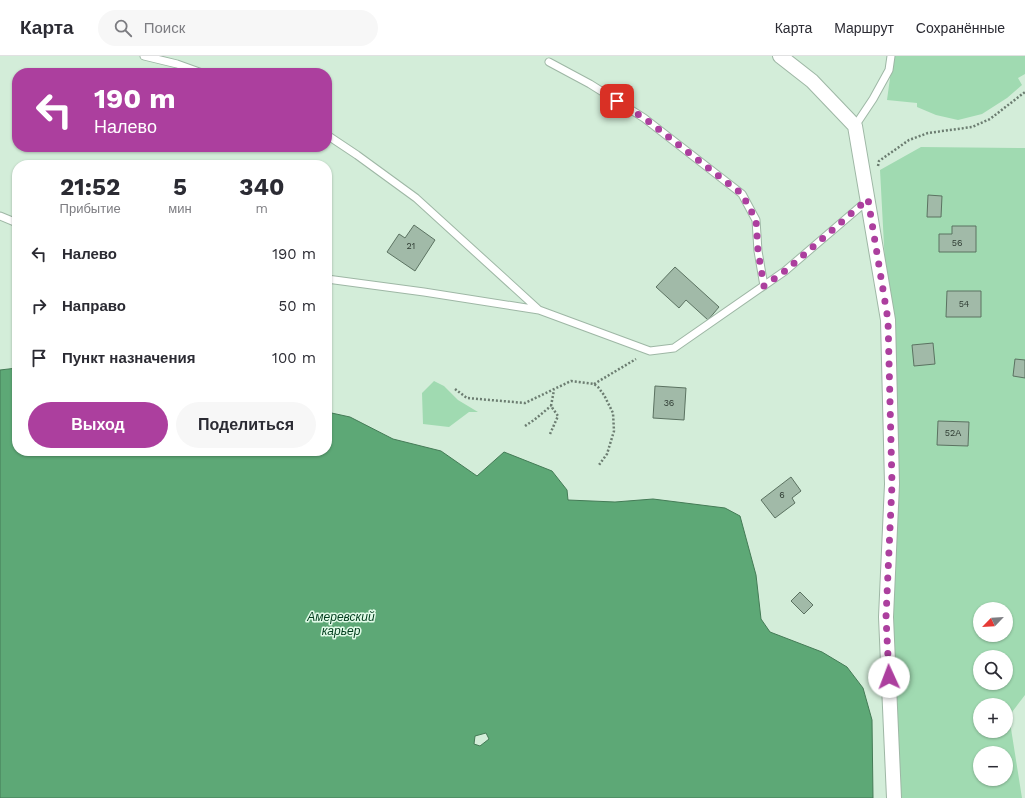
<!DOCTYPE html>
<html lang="ru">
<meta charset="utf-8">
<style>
:root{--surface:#fff;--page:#f7f7f7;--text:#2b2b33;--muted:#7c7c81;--line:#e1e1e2;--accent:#ac3f9e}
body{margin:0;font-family:"Work Sans",sans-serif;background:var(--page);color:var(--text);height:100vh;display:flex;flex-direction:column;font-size:15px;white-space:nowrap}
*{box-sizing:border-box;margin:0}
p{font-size:13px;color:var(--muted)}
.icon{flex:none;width:22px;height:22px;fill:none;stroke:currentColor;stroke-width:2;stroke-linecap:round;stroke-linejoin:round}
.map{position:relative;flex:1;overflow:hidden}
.drawer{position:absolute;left:12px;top:104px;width:320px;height:296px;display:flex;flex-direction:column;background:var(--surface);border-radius:16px;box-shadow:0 1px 3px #0004}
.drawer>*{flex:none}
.top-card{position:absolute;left:12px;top:12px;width:320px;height:84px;border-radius:16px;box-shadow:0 1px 3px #0004;background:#ac3f9e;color:#fff;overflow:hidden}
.needle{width:26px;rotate:245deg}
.controls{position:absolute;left:973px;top:546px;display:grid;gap:8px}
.controls a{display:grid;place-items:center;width:40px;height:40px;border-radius:50%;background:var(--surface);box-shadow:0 1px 3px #0004;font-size:20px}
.pin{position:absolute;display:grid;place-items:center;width:34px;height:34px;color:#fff;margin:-17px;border-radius:8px;box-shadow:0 2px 6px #0006}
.me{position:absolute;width:44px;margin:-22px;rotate:358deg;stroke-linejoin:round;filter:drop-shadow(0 0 3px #0008)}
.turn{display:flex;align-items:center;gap:14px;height:84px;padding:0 16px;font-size:18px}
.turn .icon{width:52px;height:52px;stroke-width:2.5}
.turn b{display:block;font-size:28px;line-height:34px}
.eta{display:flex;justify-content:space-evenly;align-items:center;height:68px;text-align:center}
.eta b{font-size:24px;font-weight:700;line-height:28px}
.action{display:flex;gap:8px;margin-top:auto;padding:8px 16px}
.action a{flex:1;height:46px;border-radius:24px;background:var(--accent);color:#fff;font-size:16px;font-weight:700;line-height:46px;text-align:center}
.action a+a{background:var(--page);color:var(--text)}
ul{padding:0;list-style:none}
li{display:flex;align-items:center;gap:12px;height:52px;padding:0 16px}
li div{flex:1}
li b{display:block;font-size:15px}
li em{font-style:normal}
header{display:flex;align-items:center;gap:24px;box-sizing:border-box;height:56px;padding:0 20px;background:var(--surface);border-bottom:1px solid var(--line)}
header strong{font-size:19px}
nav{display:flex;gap:22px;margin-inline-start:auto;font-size:14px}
.search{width:280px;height:36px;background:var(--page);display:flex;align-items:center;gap:10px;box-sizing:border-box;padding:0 14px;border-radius:22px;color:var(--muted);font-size:15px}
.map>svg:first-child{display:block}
</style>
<header>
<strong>Карта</strong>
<div class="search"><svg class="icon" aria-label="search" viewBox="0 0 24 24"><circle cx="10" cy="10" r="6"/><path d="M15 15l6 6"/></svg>Поиск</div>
<nav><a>Карта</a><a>Маршрут</a><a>Сохранённые</a></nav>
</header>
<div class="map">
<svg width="1025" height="742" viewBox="0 0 1025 742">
<rect width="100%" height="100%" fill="#d3edd9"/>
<path fill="#a0dab1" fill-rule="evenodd" d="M893,0H1025V18L1018,22L1022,29L1007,42L982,58L958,64L936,59L917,51V47L887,44Z
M921,91L1025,92V639L1009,660L1022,742H894L888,264L880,114ZM980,553H1006V579H980ZM980,601H1006V627H980ZM980,649H1006V675H980ZM980,697H1006V723H980Z
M434,325L444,330L458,344L478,356H469L449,371L423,368L422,337Z"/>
<path fill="#5da876" stroke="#447b56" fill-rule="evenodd" d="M17,312V395H327V356L350,361L393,383L441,395L477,420L504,396L552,415L567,434L568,444L615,446L653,443L725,452L740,460L756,519L761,563L770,576L822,596L847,611L863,632L872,664L873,742H0V314ZM486,677L489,683L480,690L474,688L475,680Z"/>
<path fill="#a1baa8" stroke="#5b7261" d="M928,139L942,140L941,161H927Z
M414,169L435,184L415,215L387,196L399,178L405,182Z
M952,170H976V196H939V178H952Z
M675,211L719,251L708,264L686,244L679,252L656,231Z
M947,235H981V261H946Z
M933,287L935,308L914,310L912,289Z
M1015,303L1025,304V322L1013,320Z
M655,330L686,332L684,364L653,362Z
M938,365L969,366L968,390L937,389Z
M791,421L801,435L792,442L795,447L775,462L761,444Z
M800,536L813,549L804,558L791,545Z"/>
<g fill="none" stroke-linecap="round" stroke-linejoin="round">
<g stroke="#9eb7a5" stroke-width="9">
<path id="lane" d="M144,0L177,8L202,17
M549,6L590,28L644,62L742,138L756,164L758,195L764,230
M855,70L873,43L889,14L891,0
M327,79L357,99L416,142L539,254
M0,160L17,167
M327,223L424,236L539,254L650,295L674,292L785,215L868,144"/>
</g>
<g stroke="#9eb7a5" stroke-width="16">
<path id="street" d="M780,0L812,25L855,70L888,264L892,428L886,561L894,742"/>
</g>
<path stroke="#6c7d71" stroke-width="2.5" stroke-dasharray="2 2" stroke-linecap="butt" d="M878,110L879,105L909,84L928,77L972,71L990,63L1025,36
M594,328L636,303
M455,333L467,342L525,347L571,325L594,328L598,331L604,339L613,357L614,375L607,398L599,409
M525,370L534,364L551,350
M550,378L558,360L551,350L554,334"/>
<use href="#lane" stroke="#fff" stroke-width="7"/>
<use href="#street" stroke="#fff" stroke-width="14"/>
</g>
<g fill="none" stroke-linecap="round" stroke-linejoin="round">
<path stroke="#ac3f9e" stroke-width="7" stroke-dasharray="0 12.6" d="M617,45L644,62L742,138L756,164L758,195L764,230L785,215L868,143L888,264L892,428L886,561L889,621"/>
</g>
<g text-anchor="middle" stroke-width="3" stroke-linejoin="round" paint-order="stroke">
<g font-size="9" fill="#2e3b32">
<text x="957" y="190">56</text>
<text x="411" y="193">21</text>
<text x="964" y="251">54</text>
<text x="669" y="350">36</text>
<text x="953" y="380">52А</text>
<text x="782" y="442">6</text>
</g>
<g font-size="12" font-style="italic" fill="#003d1c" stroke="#e0fae7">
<text x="341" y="565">Амеревский<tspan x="341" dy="14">карьер</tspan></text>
</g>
</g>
</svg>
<div class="controls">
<a><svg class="needle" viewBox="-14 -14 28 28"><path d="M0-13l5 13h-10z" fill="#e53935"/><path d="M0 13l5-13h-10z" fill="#7c7c81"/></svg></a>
<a><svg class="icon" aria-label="search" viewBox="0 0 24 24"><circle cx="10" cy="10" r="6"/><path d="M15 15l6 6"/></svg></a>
<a>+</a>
<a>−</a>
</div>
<div class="pin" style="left:617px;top:45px;background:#d93025"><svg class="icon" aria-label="arrive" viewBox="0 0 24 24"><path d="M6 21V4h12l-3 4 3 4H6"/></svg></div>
<svg class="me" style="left:889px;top:621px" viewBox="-20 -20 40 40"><circle r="19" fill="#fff"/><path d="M0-13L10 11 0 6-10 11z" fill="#ac3f9e"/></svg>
<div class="top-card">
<div class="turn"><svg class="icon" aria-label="left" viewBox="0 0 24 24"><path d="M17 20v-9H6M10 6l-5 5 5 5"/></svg><div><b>190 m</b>Налево</div></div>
</div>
<section class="drawer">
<div class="eta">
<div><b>21:52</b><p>Прибытие</p></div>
<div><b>5</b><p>мин</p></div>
<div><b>340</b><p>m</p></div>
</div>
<ul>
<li><svg class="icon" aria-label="left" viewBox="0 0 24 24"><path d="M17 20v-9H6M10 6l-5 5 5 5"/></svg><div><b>Налево</b></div><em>190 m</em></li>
<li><svg class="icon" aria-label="right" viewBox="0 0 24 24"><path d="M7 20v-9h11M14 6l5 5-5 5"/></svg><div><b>Направо</b></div><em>50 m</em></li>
<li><svg class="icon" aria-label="arrive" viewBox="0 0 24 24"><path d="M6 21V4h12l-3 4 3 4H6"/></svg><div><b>Пункт назначения</b></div><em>100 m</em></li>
</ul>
<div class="action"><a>Выход</a><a>Поделиться</a></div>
</section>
</div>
